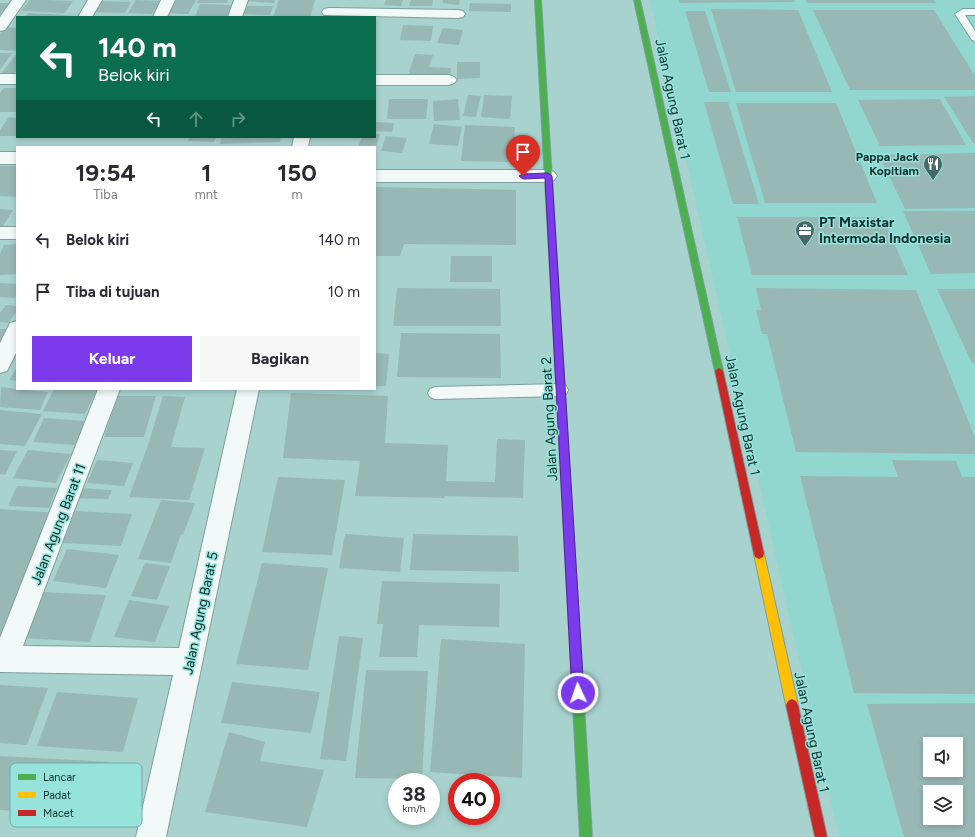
<!DOCTYPE html>
<html lang="id">
<style>
:root{--surface:#fff;--page:#f7f7f7;--text:#2b2b33;--muted:#7c7c81;--accent:#7c3aed}
body{margin:0;font-family:Figtree,sans-serif;background:var(--page);color:var(--text);height:100vh;display:flex;flex-direction:column;font-size:15px;white-space:nowrap}
*{box-sizing:border-box;margin:0}
p{font-size:13px;color:var(--muted)}
.icon{flex:none;width:22px;height:22px;fill:none;stroke:currentColor;stroke-width:2;stroke-linecap:round;stroke-linejoin:round}
.map{position:relative;flex:1;overflow:hidden}
.side{position:absolute;left:16px;top:146px;width:360px;height:244px;display:flex;flex-direction:column;background:var(--surface);border-radius:0px;box-shadow:0 2px 6px #0003}
.side>*{flex:none}
.guide{position:absolute;left:16px;top:16px;width:360px;height:122px;border-radius:0px;box-shadow:0 2px 6px #0003;background:#0b6e4f;color:#fff;overflow:hidden}
.tools{position:absolute;left:923px;top:737px;display:grid;gap:8px}
.tools a{display:grid;place-items:center;width:40px;height:40px;border-radius:0px;background:var(--surface);box-shadow:0 2px 6px #0003;font-size:20px}
.speed{position:absolute;left:388px;top:773px;display:flex;gap:8px;font-size:20px;font-weight:700;text-align:center}
.speed>*{display:grid;place-content:center;width:52px;height:52px;border-radius:50%;background:var(--surface);box-shadow:0 2px 6px #0003;line-height:1}
.speed small{font-size:10px;font-weight:400}
.speed .limit{border:6px solid #d22;background:#fff;color:#111}
.pin{position:absolute;display:grid;place-items:center;width:34px;height:34px;color:#fff;margin:-41px -17px;border-radius:50% 50% 50% 0;rotate:-45deg;box-shadow:0 0 4px #0007}
.pin .icon{rotate:45deg}
.me{position:absolute;width:44px;margin:-22px;rotate:357deg;stroke-linejoin:round;filter:drop-shadow(0 0 3px #0008)}
.turn{display:flex;align-items:center;gap:14px;height:84px;padding:0 16px;font-size:18px}
.turn .icon{width:52px;height:52px;stroke-width:2.5}
.turn b{display:block;font-size:28px;line-height:34px}
.lanes{display:flex;align-items:center;height:38px;padding:0 16px;background:#0003;justify-content:center;gap:20px;direction:ltr}
.lanes .off{opacity:.35}
.eta{display:flex;justify-content:space-evenly;align-items:center;height:68px;text-align:center}
.eta b{font-size:24px;font-weight:700;line-height:28px}
.button{display:flex;gap:8px;margin-top:auto;padding:8px 16px}
.button a{flex:1;height:46px;border-radius:0px;background:var(--accent);color:#fff;font-size:16px;font-weight:700;line-height:46px;text-align:center}
.button a+a{background:var(--page);color:var(--text)}
ul{padding:0;list-style:none}
li{display:flex;align-items:center;gap:12px;height:52px;padding:0 16px}
li div{flex:1}
li b{display:block;font-size:15px}
li em{font-style:normal}
.map>svg:first-child{display:block}
</style>
<div class="map">
<svg width="975" height="837" viewBox="0 0 975 837">
<rect width="100%" height="100%" fill="#a8d2ce"/>
<path fill="#92d6d0" fill-rule="evenodd" d="M650,0H975V837H839ZM930,744H956V770H930ZM930,792H956V818H930Z"/>
<path fill="#97b8b5" fill-rule="evenodd" d="M30,0H45L73,1L65,13L21,11Z
M136,0L161,1L152,14L128,13Z
M171,0H196L188,14L163,13Z
M198,0H228L227,3H197Z
M244,0H275L274,3L243,1Z
M279,0H315L310,17H273Z
M386,0H403L401,6L384,5Z
M411,0H433L432,6H409Z
M443,0H460L459,5L442,3Z
M679,0H794L795,2L680,3Z
M806,0H934L936,3H807Z
M98,1L131,2L125,13L91,12Z
M0,3H9L0,14Z
M470,3L511,4V12L469,11Z
M200,4L231,5L227,17H195Z
M246,6H273L270,15L243,14Z
M711,9L798,10L832,92H736Z
M813,10H934L975,76V90H850Z
M685,11H705L731,92H709Z
M28,13L49,14L74,16L73,17H25Z
M403,25L433,26L431,41L400,40Z
M4,27L17,28V51L0,50V34Z
M443,28L463,30L459,45L437,43Z
M0,53H12L0,70Z
M16,54H17V70L14,74H1Z
M415,54L433,55L429,67L451,68L450,78L409,77L410,72H409Z
M457,62H480V78L457,79Z
M4,88H17V112H0V93Z
M468,95L481,96L476,117L463,116Z
M484,95L512,96L510,119L481,117Z
M975,96V143H973L944,97Z
M389,99H428L426,119H387Z
M458,99L460,120L434,121L433,101Z
M940,99L966,145L880,146L858,100Z
M704,102H728L759,204H733Z
M736,103H836L877,203H765Z
M9,117L17,118L16,136H0V130Z
M375,122L394,123L392,132L375,131Z
M434,124L462,127L458,146L429,144Z
M465,125L515,127L513,162L461,161Z
M375,134H380L376,147H358L362,137H375Z
M386,136L407,138L402,153L381,151Z
M190,137H216L214,142L188,141Z
M221,137H281L280,142L220,144Z
M975,153V208L905,209L879,155Z
M0,166H17V197L0,196Z
M375,187L516,190V245L404,244L400,256H375Z
M0,209L13,210L3,226H0Z
M903,211H975V273L931,274Z
M737,217H883L908,275H752Z
M17,244V274L0,275V254L4,245Z
M451,256H492V282H450Z
M0,283L17,284V294L15,298L0,297Z
M397,288L500,289L501,326H393Z
M756,288L916,290L975,438V454L796,452L767,334H762L756,310H761Z
M937,289H975V363H972Z
M6,305L17,306V311L8,323L0,322V313Z
M0,329H7L0,344Z
M401,333L500,334L501,378L397,377Z
M375,353L389,354L386,386H375Z
M17,367V381L9,380Z
M1,387L17,389L48,392L40,410L0,407Z
M54,389H83L97,390L85,414L43,411Z
M291,393L388,396L385,443L448,445L446,481L495,482L497,439L525,440L523,498L445,496L444,498L355,496L360,461L283,458Z
M118,396H156L144,437H104Z
M163,396L185,397L171,447L205,448L189,500L129,497L148,445Z
M0,410L42,414L25,446L0,444Z
M44,418L86,421L75,445L33,442Z
M0,450L17,451L5,475L0,474Z
M28,450L71,454L56,483L13,478Z
M97,460L133,463L124,486L87,483Z
M892,460L956,461L962,477H975V694L854,693L800,476L898,477Z
M278,477L345,480L332,555L262,552Z
M17,486L57,488L49,508L8,506Z
M78,488L112,490L108,499L74,498Z
M161,500L195,503L183,535L181,534L171,563L138,559Z
M0,509L57,513L0,643Z
M75,511L132,514L121,546L63,543Z
M345,534L404,538L400,572L339,568Z
M413,534L518,536L519,572L410,570Z
M67,549L119,555L106,588L53,581Z
M145,563L170,566L157,600L131,596Z
M262,563L328,568L308,670L236,664Z
M382,581L500,584L499,627L419,625L417,657H379L383,624H377Z
M42,592L106,595L90,642L23,638Z
M129,600L169,606L155,642L114,637Z
M339,636L363,638L346,761L320,759Z
M441,639L525,644L522,778L430,772Z
M366,670L428,671L422,779L355,778Z
M232,682L320,692L311,733L221,723Z
M0,685L48,688L27,745L0,743Z
M57,692L138,698L123,752L37,746Z
M975,703V837H904L867,704ZM930,744H956V770H930ZM930,792H956V818H930Z
M229,732L265,742L260,761L324,770L307,827L205,812Z
M0,756L111,762L96,815L0,810Z"/>
<g fill="none" stroke-linecap="round" stroke-linejoin="round">
<g stroke="#7d9f9c" stroke-width="2">
<path id="lane" d="M963,9H975V15H965L975,31V41L972,40L955,14Z
M561,384L566,386L568,390L566,394L561,396L435,399L430,397L428,393L430,389L435,387Z"/>
</g>
<g stroke="#7d9f9c" stroke-width="2">
<path id="street" d="M12,0H26L5,30L0,31V17Z
M88,0H102L92,17H78Z
M161,0H175L167,17H153Z
M234,0H248L242,17H228Z
M329,8L458,10L463,11L465,14L463,17L458,18L324,15L322,12L324,9Z
M0,74H17V84H0Z
M375,75H449L454,77L457,80L454,83L449,85H375Z
M294,137H310L308,147H292Z
M0,152H17V164H0Z
M375,170H548L554,172L557,176L554,180L548,182H375Z
M0,227H17V239H0Z
M17,321V351L7,371L0,373V343L10,323Z
M98,389H120L23,646L179,648L237,389H259L166,837H136L173,675L0,672V638Z"/>
</g>
<g stroke="#7d9f9c" stroke-width="2">
<path id="fast" d="M535,0H541L562,343L558,346L554,343Z
M634,0H640L723,371L719,374L715,371Z
M570,550L574,552L575,555L592,837H580L565,555L566,552Z"/>
</g>
<g stroke="#7d9f9c" stroke-width="2">
<path id="slow" d="M558,340L562,343L575,555L574,558L570,560L566,558L565,555L554,343Z
M759,549L763,551L764,554L798,705L796,709L792,711L788,709L786,705L754,554L755,551Z"/>
</g>
<g stroke="#7d9f9c" stroke-width="2">
<path id="jam" d="M719,368L723,371L764,554L763,557L759,559L755,557L754,554L715,371Z
M792,699L796,701L798,705L827,837H815L786,705L788,701Z"/>
</g>
<use href="#lane" fill="#f2f8f8" fill-rule="evenodd"/>
<use href="#street" fill="#f2f8f8" fill-rule="evenodd"/>
<use href="#fast" fill="#4caf50" fill-rule="evenodd"/>
<use href="#slow" fill="#ffc107" fill-rule="evenodd"/>
<use href="#jam" fill="#c62828" fill-rule="evenodd"/>
</g>
<path fill="#7c3aed" stroke="#51269a" d="M548,173L552,176L584,693L582,697L578,699L574,697L572,693L545,178L523,179L519,176L523,174Z"/>
<defs>
<g id="restaurant-pin" transform="scale(1)"><path d="M0 17L-7.5 6A9.5 9.5 0 1 1 7.5 6Z" fill="#456966" stroke="#96e3dc"/><path d="M-5-6h1v4h1v-4h1v4h1v-4h1v5L-1.5 .5V6h-2V.5L-5-1ZM5-6V6H3V1.5H1.5Q1.5-4 5-6Z" fill="#fff"/></g>
<g id="office-pin" transform="scale(1)"><path d="M0 17L-7.5 6A9.5 9.5 0 1 1 7.5 6Z" fill="#456966" stroke="#96e3dc"/><path d="M-6-3h4V-5.5h4V-3h4V5H-6ZM-1-4.5V-3h2v-1.5ZM-6 0V1H6V0Z" fill="#fff"/></g>
</defs>
<g fill-rule="evenodd">
<use href="#restaurant-pin" x="933" y="164"/>
<use href="#office-pin" x="805" y="230"/>
</g>
<g text-anchor="middle" stroke-width="3" stroke-linejoin="round" paint-order="stroke">
<g font-size="12" font-weight="bold" fill="#10312e" stroke="#96e3dc" text-anchor="end">
<text x="919" y="161">Pappa Jack<tspan x="919" dy="14">Kopitiam</tspan></text>
</g>
<g font-size="14" fill="#10312e" stroke="#96e3dc">
<text transform="translate(673 99) rotate(78)" y="5">Jalan Agung Barat 1</text>
<text transform="translate(743 415) rotate(78)" y="5">Jalan Agung Barat 1</text>
<text transform="translate(549 419) rotate(-93)" y="5">Jalan Agung Barat 2</text>
<text transform="translate(58 524) rotate(-69)" y="5">Jalan Agung Barat 11</text>
<text transform="translate(200 613) rotate(-78)" y="5">Jalan Agung Barat 5</text>
<text transform="translate(812 732) rotate(78)" y="5">Jalan Agung Barat 1</text>
</g>
<g font-size="14" font-weight="bold" fill="#10312e" stroke="#96e3dc" text-anchor="start">
<text x="819" y="227">PT Maxistar<tspan x="819" dy="16">Intermoda Indonesia</tspan></text>
</g>
</g>
<rect x="10" y="763" width="132" height="64" rx="6" fill="#96e3dc" stroke="#6eaea8" stroke-width="1"/>
<rect x="18" y="774" width="18" height="6" fill="#4caf50"/>
<rect x="18" y="792" width="18" height="6" fill="#ffc107"/>
<rect x="18" y="810" width="18" height="6" fill="#c62828"/>
<g font-size="11" fill="#10312e">
<text x="43" y="781">Lancar</text>
<text x="43" y="799">Padat</text>
<text x="43" y="817">Macet</text>
</g>
</svg>
<div class="tools">
<a><svg class="icon" aria-label="sound" viewBox="0 0 24 24"><path d="M4 9h4l5-4v14l-5-4H4zM17 9q2 3 0 6"/></svg></a>
<a><svg class="icon" aria-label="layers" viewBox="0 0 24 24"><path d="M12 4l9 5-9 5-9-5zM3 14l9 5 9-5"/></svg></a>
</div>
<div class="speed"><div>38<small>km/h</small></div><div class="limit">40</div></div>
<div class="pin" style="left:523px;top:176px;background:#d93025"><svg class="icon" aria-label="arrive" viewBox="0 0 24 24"><path d="M6 21V4h12l-3 4 3 4H6"/></svg></div>
<svg class="me" style="left:578px;top:693px" viewBox="-20 -20 40 40"><circle r="17" fill="#7c3aed" stroke="#fff" stroke-width="3"/><path d="M0-11L8 9 0 5-8 9z" fill="#fff"/></svg>
<div class="guide">
<div class="turn"><svg class="icon" aria-label="left" viewBox="0 0 24 24"><path d="M17 20v-9H6M10 6l-5 5 5 5"/></svg><div><b>140 m</b>Belok kiri</div></div>
<div class="lanes"><svg class="icon" aria-label="left" viewBox="0 0 24 24"><path d="M17 20v-9H6M10 6l-5 5 5 5"/></svg><svg class="icon off" aria-label="ahead" viewBox="0 0 24 24"><path d="M12 20V5M6 11l6-6 6 6"/></svg><svg class="icon off" aria-label="right" viewBox="0 0 24 24"><path d="M7 20v-9h11M14 6l5 5-5 5"/></svg></div>
</div>
<section class="side">
<div class="eta">
<div><b>19:54</b><p>Tiba</p></div>
<div><b>1</b><p>mnt</p></div>
<div><b>150</b><p>m</p></div>
</div>
<ul>
<li><svg class="icon" aria-label="left" viewBox="0 0 24 24"><path d="M17 20v-9H6M10 6l-5 5 5 5"/></svg><div><b>Belok kiri</b></div><em>140 m</em></li>
<li><svg class="icon" aria-label="arrive" viewBox="0 0 24 24"><path d="M6 21V4h12l-3 4 3 4H6"/></svg><div><b>Tiba di tujuan</b></div><em>10 m</em></li>
</ul>
<div class="button"><a>Keluar</a><a>Bagikan</a></div>
</section>
</div>
